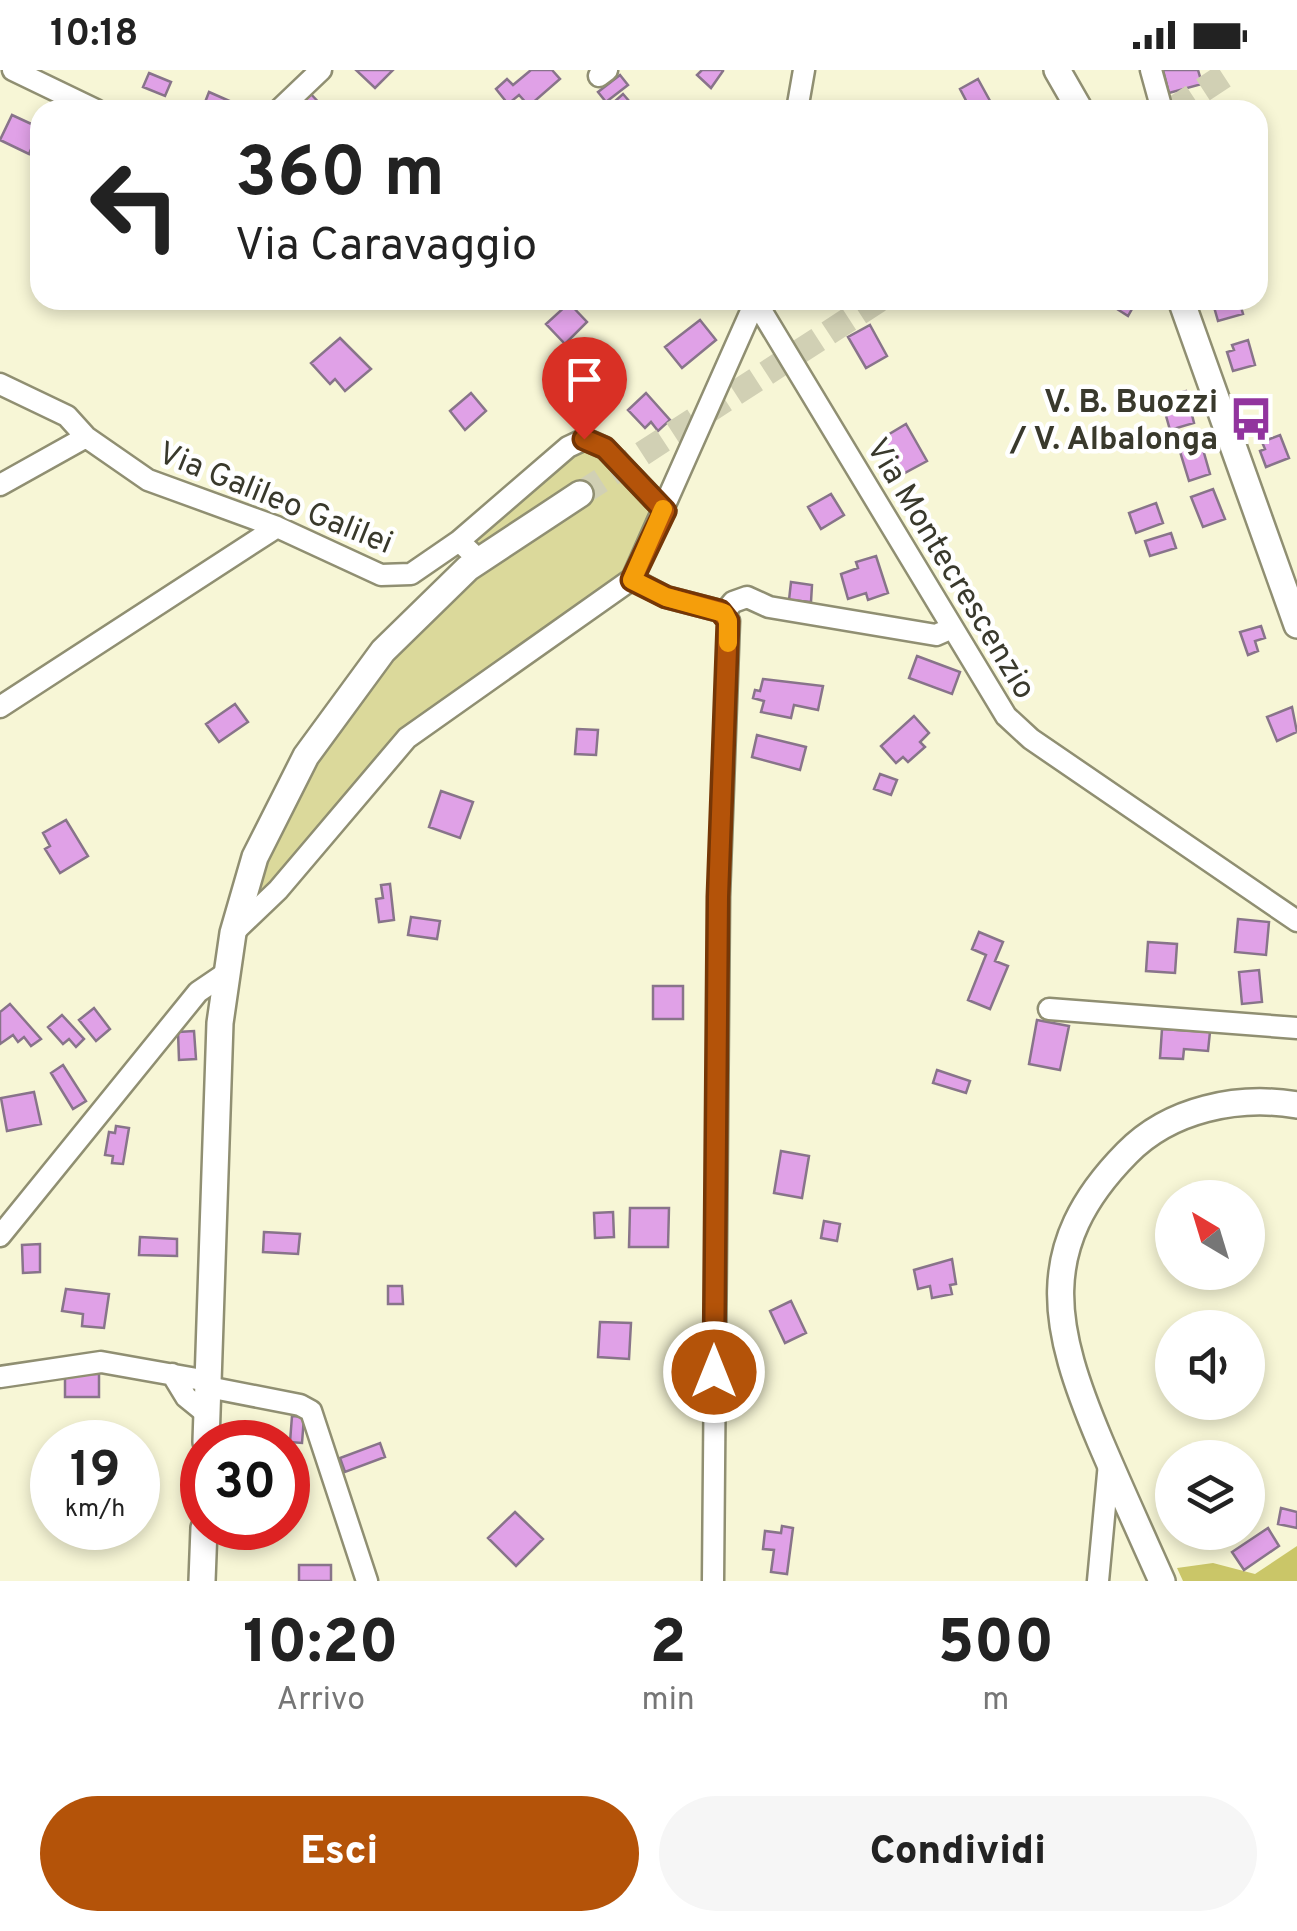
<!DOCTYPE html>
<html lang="it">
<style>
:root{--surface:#fff;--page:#f6f6f6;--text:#222;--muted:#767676;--accent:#b45309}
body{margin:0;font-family:Overpass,sans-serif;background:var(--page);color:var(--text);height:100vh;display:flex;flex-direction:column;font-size:38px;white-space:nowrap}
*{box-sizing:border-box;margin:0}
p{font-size:32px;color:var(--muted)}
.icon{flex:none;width:55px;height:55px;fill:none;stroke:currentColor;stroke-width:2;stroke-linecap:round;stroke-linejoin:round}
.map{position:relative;height:1511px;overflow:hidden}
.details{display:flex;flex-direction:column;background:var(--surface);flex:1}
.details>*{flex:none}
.hud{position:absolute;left:30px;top:30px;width:1238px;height:210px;border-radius:30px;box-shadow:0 5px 15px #0003;background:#fff;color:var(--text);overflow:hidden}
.needle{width:65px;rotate:322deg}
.controls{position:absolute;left:1155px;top:1110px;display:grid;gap:20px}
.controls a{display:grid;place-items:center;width:110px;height:110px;border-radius:50%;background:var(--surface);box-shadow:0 5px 15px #0003;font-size:50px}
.speed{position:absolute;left:30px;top:1350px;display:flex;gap:20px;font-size:50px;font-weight:700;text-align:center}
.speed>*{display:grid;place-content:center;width:130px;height:130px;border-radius:50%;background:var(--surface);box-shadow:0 5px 15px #0003;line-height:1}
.speed small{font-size:25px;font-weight:400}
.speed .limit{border:15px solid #d22;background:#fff;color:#111}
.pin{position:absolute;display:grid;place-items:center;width:85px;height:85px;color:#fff;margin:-102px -42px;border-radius:50% 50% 50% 0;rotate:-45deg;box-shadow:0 0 10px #0007}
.pin .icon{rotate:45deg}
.me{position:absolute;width:110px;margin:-55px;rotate:0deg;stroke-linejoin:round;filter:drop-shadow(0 0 8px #0008)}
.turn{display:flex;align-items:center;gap:35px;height:210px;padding:0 40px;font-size:45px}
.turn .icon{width:130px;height:130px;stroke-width:2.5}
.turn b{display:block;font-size:70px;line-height:85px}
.eta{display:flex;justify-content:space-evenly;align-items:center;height:170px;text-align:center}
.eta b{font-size:60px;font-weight:800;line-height:70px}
.button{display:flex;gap:20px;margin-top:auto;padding:20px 40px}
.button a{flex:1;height:115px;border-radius:60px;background:var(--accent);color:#fff;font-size:40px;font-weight:800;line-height:115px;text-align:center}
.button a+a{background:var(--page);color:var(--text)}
.status{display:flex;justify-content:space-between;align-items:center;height:70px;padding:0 50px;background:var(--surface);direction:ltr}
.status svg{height:28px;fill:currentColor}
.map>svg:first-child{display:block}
</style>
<div class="status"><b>10:18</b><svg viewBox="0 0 49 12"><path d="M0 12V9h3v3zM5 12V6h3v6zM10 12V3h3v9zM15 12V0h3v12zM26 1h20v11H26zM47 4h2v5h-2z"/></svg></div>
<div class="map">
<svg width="1297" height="1511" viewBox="0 0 1297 1511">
<rect width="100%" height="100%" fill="#f7f6d6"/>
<path fill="#dbd99b" d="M592,376L652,439L623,503L383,682L253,834L262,797L298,719L392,583L576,414L478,474L471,468L574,380Z"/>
<path fill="#cac668" d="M1297,1476V1511H1183L1177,1498L1213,1493L1255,1504Z"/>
<path fill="#e0a1e7" stroke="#88748a" stroke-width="2.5" d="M356,0H393L375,18Z
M531,0H552L560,9L529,36L519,25L508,34L496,19L507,9L513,15Z
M702,0H722L723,1L711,18L697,5Z
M1163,0H1198L1202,14L1169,23Z
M149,3L171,12L165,26L143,17Z
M620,5L628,15L606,32L598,22Z
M978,9L995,40H971L960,19Z
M209,22L234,33L231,40H202Z
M309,22L324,38L321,40H298L294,36Z
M623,24L637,40H605Z
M12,45L40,58L29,84L0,70Z
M1103,230H1137L1128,246Z
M1212,230H1239L1243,244L1218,251Z
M569,233L587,252L565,274L546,254Z
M700,250L716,270L682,298L665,277Z
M870,255L887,286L866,298L848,267Z
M340,268L371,299L345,321L335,309L330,314L311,293Z
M1248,270L1255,295L1233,301L1227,282L1234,280L1232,275Z
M1186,321L1194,353L1170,360L1161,328Z
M471,323L486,341L465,360L450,341Z
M646,323L670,350L658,361L651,352L645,358L628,340Z
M906,354L927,391L901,405L881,369Z
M1280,365L1289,388L1266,397L1260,381L1265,379L1262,372Z
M1200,369L1210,404L1189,411L1178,375Z
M1213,419L1225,449L1203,457L1191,427Z
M831,424L844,445L821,459L808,437Z
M1156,433L1163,453L1136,463L1129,443Z
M1171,463L1176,478L1150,486L1145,471Z
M876,486L888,523L868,530L866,523L848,529L841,504L858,498L856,492Z
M791,512L812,515L811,532L789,530Z
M1261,556L1265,568L1255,571L1258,581L1248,585L1240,562Z
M917,586L960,602L952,624L909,608Z
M763,609L823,616L818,640L794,635L791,648L761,642L764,631L753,628L755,620L760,621Z
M235,634L248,652L219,672L206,654Z
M1292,637L1297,662L1277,671L1267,647Z
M914,646L929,663L920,672L925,677L908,692L903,687L896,693L881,676Z
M577,659L598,660L596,685L575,684Z
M757,665L806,677L800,700L752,687Z
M880,704L897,710L891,725L874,719Z
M441,721L473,732L460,768L429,757Z
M66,750L88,786L60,803L45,779L50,776L43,763Z
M390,814L394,850L379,852L376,829L383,828L381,815Z
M411,847L440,851L437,869L408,865Z
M1238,849L1269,852L1266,885L1235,882Z
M979,862L1003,872L995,891L1008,896L990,939L968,930L986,885L972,879Z
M1148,872L1177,874L1175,903L1146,901Z
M1259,900L1262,932L1242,934L1239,902Z
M653,916H683V949H653Z
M10,934L41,969L31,976L24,967L18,972L13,965L0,974V942Z
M94,938L110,959L96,971L79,950Z
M62,945L84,969L76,977L69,969L63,974L48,957Z
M1037,950L1069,956L1060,1000L1029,994Z
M1162,959L1210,962L1208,981L1184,979L1183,989L1160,988Z
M194,961L196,989L179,990L178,962Z
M63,995L86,1031L73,1039L51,1003Z
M937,1000L970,1011L966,1023L933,1013Z
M34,1022L41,1054L7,1061L1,1028Z
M116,1056L129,1058L123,1094L112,1093L113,1086L105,1085L109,1062L115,1063Z
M781,1081L809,1086L802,1128L774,1123Z
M630,1138H669L668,1177H629Z
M613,1142L614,1167L595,1168L594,1143Z
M824,1151L840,1154L837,1171L821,1168Z
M264,1162L300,1164L298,1184L263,1182Z
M140,1167L177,1169V1186L139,1185Z
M40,1174V1202L23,1203L22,1175Z
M952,1189L956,1214L950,1215L952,1224L932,1228L930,1216L918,1219L914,1200Z
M388,1216H402L403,1234H388Z
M66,1219L109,1224L104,1258L82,1256L83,1244L62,1241Z
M791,1231L806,1263L785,1273L770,1241Z
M600,1252L631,1253L629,1289L598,1287Z
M65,1304H99V1327H65Z
M292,1346L304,1347L302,1373L290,1372Z
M380,1373L385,1387L345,1402L340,1388Z
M1281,1438L1297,1442V1458L1278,1454Z
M515,1442L543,1469L516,1496L488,1468Z
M782,1456L793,1458L787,1504L771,1502L774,1480L763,1479L765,1461L781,1463Z
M1268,1458L1279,1476L1244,1500L1232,1482Z
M299,1495H331V1511H299Z"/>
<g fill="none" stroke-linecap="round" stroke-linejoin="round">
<path stroke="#d1d0b4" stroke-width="25" stroke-dasharray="25 12" stroke-linecap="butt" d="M1172,40L1233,0
M580,424L879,230"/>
<g stroke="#908f72" stroke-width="25">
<path id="minor" d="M13,0L96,40
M1151,0L1162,40
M599,6L607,0
M279,40L321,0
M797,40L804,0
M756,232L1006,646L1031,669L1297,851
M0,314L67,346L86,367L148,410L277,457L381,505L411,504L459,471L479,490
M0,415L86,367
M459,471L568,377L585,369L605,378L665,441
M632,509L666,527L720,541L729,551L719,827L713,1511
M724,543L733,532L747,527L769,537L936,565L952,558
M0,637L277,457
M233,863L278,820L407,668L632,509L756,230
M1049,939L1297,958
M0,1166L198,922L226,903
M172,1304L186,1327L207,1344
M0,1307L101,1292L208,1311
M208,1317L300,1335L311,1341L367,1511
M1098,1511L1109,1393"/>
</g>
<g stroke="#908f72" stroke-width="30">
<path id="major" d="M1057,0L1080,40
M1181,230L1297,555
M206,1372L220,953L233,863L255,787L306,686L383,581L468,498L580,424
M202,1511L204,1458
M1162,1511C1141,1464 1120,1418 1100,1371C1053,1259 1033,1178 1127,1083C1170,1039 1238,1025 1297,1035"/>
</g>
<use href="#minor" stroke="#fff" stroke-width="20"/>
<use href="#major" stroke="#fff" stroke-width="25"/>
</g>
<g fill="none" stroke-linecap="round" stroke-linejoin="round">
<g stroke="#753606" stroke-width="25">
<path id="route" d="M584,369L605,378L665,441L632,510L666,527L720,541L728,551L718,827L714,1302"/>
</g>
<use href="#route" stroke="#b45309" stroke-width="18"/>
<path stroke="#f59e0b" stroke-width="18" d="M663,439L632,510L666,527L724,543L728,551V573"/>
</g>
<defs>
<g id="bus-bare" transform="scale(3.45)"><path d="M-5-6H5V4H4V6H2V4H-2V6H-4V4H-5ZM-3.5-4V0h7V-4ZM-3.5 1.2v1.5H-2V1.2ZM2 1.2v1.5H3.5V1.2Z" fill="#92349e" stroke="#fff" stroke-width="2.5" paint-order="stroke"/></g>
</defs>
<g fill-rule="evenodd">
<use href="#bus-bare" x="1251" y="349"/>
</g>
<g text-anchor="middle" stroke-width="9" stroke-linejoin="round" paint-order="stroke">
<g font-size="32" font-weight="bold" fill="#39392c" stroke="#fff" text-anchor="end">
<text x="1218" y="342">V. B. Buozzi<tspan x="1218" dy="37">/ V. Albalonga</tspan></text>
</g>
<g font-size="32" fill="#39392c" stroke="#fff">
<text transform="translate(276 427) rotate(22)" y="11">Via Galileo Galilei</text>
<text transform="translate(952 498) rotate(59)" y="11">Via Montecrescenzio</text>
</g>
</g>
</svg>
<div class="controls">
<a><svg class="needle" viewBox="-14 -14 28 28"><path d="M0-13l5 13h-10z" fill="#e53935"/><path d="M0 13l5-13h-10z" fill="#767676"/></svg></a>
<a><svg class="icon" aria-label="sound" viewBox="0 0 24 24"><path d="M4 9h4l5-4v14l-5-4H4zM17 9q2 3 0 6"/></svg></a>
<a><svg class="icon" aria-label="layers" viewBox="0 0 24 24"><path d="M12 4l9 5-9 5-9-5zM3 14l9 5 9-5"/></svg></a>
</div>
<div class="speed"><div>19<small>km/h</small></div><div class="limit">30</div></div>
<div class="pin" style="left:584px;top:369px;background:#d93025"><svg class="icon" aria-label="arrive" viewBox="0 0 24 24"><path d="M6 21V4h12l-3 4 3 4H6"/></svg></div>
<svg class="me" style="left:714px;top:1302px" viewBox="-20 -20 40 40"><circle r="17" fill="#b45309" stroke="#fff" stroke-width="3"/><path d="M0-11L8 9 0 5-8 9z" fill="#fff"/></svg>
<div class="hud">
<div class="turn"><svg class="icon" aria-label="left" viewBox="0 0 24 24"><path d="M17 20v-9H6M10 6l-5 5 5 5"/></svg><div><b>360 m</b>Via Caravaggio</div></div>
</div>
</div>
<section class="details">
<div class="eta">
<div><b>10:20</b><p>Arrivo</p></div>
<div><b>2</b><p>min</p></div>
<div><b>500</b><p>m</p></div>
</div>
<div class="button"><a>Esci</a><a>Condividi</a></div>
</section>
